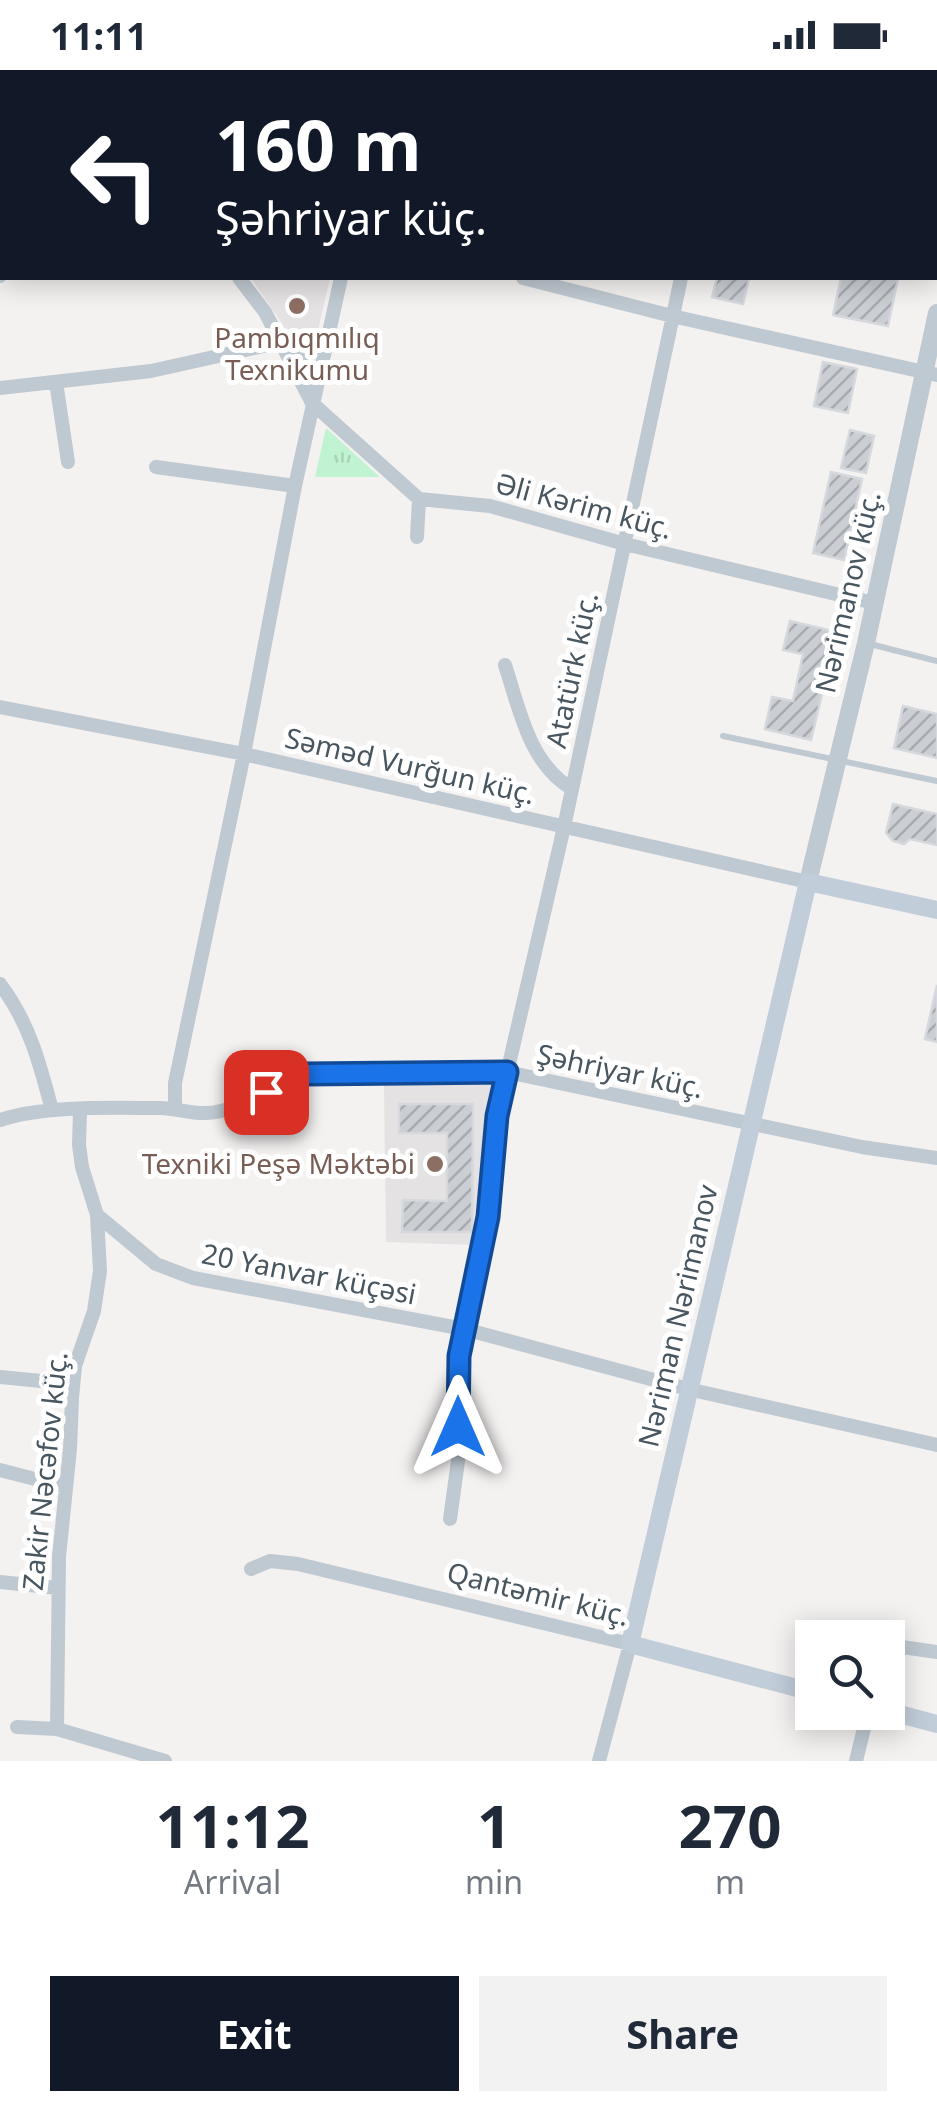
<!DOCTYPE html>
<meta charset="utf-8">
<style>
:root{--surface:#fff;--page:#f2f2f3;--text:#1f2937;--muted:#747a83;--accent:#111827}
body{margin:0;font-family:"Noto Sans",sans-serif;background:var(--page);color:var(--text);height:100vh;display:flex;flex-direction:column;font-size:38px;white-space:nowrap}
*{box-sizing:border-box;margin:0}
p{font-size:32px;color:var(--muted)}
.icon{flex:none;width:55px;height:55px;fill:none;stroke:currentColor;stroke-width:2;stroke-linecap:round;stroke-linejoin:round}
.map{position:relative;height:1691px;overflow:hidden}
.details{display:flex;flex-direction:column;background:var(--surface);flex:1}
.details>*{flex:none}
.top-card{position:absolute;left:0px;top:0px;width:938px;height:210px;box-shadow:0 5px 25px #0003;background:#111827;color:#fff;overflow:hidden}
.controls{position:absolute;left:795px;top:1550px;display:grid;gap:20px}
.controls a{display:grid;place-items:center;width:110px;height:110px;border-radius:0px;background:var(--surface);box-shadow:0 5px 25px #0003;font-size:50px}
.pin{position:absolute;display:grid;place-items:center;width:85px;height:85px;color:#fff;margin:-42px;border-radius:20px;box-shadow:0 5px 15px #0006}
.me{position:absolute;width:110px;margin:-55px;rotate:0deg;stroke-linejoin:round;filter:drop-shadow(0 0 8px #0008)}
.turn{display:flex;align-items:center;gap:35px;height:210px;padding:0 50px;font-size:45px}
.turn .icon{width:130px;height:130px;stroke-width:2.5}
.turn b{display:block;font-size:70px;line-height:85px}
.eta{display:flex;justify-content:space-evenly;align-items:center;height:170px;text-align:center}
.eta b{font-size:60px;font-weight:700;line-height:70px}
.primary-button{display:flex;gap:20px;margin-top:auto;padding:20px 50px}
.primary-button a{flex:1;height:115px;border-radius:0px;background:var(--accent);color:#fff;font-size:40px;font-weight:700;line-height:115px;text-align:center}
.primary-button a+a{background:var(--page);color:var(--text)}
.status{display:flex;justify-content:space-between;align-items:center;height:70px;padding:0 50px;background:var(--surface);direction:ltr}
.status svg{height:28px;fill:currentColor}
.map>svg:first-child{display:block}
</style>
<div class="status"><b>11:11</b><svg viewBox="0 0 49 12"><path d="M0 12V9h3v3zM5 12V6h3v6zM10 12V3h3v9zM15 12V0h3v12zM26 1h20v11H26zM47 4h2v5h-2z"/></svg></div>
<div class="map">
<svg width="937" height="1691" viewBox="0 0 937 1691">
<defs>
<pattern id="grass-tufts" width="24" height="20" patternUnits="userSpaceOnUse" patternTransform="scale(2.5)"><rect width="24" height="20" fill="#bff3d1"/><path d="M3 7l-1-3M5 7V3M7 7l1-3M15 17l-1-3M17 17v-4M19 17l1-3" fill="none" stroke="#a6d2b6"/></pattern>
<pattern id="building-hatch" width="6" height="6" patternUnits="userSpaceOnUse" patternTransform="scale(2.5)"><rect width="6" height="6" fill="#cbcfd4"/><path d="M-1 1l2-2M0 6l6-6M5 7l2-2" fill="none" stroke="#a7abaf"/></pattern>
</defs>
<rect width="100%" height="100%" fill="#f4f1f1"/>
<path fill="#e5e2e3" d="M251,208H330L317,264L291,267Z
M494,1014L476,1175L386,1172L384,1015Z"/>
<path fill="url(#grass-tufts)" d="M326,358L380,407H315Z"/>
<path fill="url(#building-hatch)" stroke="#d5d8dd" stroke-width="2.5" d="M717,208H749L743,234L712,227Z
M841,208H898L888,256L833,245Z
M823,292L857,299L848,343L814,336Z
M850,360L874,366L866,403L841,398Z
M831,402L862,409L844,490L813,483Z
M790,551L837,562L811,670L765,659L772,627L793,631L803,584L783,580Z
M903,636L937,644V688L894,678Z
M893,734L937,744V775L910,769L904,774L893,771L886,763Z
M937,915V972L925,969Z
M399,1034H473L472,1162H402L403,1130L447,1131V1063H399Z"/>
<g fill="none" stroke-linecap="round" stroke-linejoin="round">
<path stroke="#bfc9d1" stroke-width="6" d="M870,574L937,591
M723,666L937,711"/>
<path stroke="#bfc9d1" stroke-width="14" d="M34,0L40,2
M911,0L924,2
M388,2V0
M726,2L727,0
M935,5H937
M0,77H2
M0,206L2,197
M239,208L265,242L312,333L419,429L490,436L625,474L874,533
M523,208L672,246L937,305
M284,278L300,288L319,280L326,269
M56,312L68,392
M0,318L151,301L281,272
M156,397L295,416
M417,467L419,429
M505,595C520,641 529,693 572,719
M0,637L244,684L808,812
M0,914C29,952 40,994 52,1040
M175,1039V1013L244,684L295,416L341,208
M80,1041L79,1075L82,1097L97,1145L100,1201L94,1241L75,1296L72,1328L70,1379L59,1487L57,1659L165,1691
M0,1050C44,1035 113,1038 160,1038C176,1038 191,1044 206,1043C244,1041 270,1015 305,1004L507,1002L862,1077L937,1088
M97,1145L156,1194L193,1208L464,1259L688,1319L937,1375
M0,1307L41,1311L74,1304
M0,1400L66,1417
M450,1449L458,1391L459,1286L488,1147L497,1046L564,757L681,208
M251,1499L270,1491L298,1494L630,1574L599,1691
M0,1512L58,1518
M888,1575L937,1582
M17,1657L57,1659
M856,1691L868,1642"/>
<path stroke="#bfc9d1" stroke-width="18" d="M808,812L866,573L937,243"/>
<path stroke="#c1cdd9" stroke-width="18" d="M812,1622L630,1574L808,812L937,840
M888,1641L937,1654"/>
</g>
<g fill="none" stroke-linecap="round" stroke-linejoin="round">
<g stroke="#114b97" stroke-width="25">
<path id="route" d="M266,1022L305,1004L507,1002L497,1046L488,1147L459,1286L458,1357"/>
</g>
<use href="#route" stroke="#1a73e8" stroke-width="18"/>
</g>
<g fill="#8d6e63" stroke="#fff" stroke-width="4">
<circle cx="297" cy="236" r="10"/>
<circle cx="435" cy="1094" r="10"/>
</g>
<g text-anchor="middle" stroke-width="10" stroke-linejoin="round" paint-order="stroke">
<g font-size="28" fill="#785e54" stroke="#fff">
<text x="297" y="278">Pambıqmılıq<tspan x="297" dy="32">Texnikumu</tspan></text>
<text x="415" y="1104" text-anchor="end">Texniki Peşə Məktəbi</text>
</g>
<g font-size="28" fill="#485660" stroke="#fff">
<text transform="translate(584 436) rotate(15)" y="10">Əli Kərim küç.</text>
<text transform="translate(848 522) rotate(-77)" y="10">Nərimanov küç.</text>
<text transform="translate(572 600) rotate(-78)" y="10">Atatürk küç.</text>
<text transform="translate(410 696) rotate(13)" y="10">Səməd Vurğun küç.</text>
<text transform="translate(620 1001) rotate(12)" y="10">Şəhriyar küç.</text>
<text transform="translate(309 1204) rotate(11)" y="10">20 Yanvar küçəsi</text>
<text transform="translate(678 1246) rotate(-77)" y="10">Nəriman Nərimanov</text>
<text transform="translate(45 1401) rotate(-84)" y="10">Zakir Nəcəfov küç.</text>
<text transform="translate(538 1524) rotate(14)" y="10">Qantəmir küç.</text>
</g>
</g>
</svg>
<div class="controls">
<a><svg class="icon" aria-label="search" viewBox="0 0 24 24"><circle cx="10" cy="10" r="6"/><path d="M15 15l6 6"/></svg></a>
</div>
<div class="pin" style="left:266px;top:1022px;background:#d93025"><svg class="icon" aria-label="arrive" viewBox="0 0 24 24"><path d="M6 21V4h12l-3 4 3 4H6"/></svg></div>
<svg class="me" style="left:458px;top:1357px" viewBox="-20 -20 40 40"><path d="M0-17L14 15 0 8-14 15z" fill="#1a73e8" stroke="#fff" stroke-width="4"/></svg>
<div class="top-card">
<div class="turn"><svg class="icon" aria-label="left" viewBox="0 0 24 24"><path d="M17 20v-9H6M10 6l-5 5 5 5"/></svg><div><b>160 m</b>Şəhriyar küç.</div></div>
</div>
</div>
<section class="details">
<div class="eta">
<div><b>11:12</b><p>Arrival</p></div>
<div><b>1</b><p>min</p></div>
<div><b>270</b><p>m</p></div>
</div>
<div class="primary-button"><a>Exit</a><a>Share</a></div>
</section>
